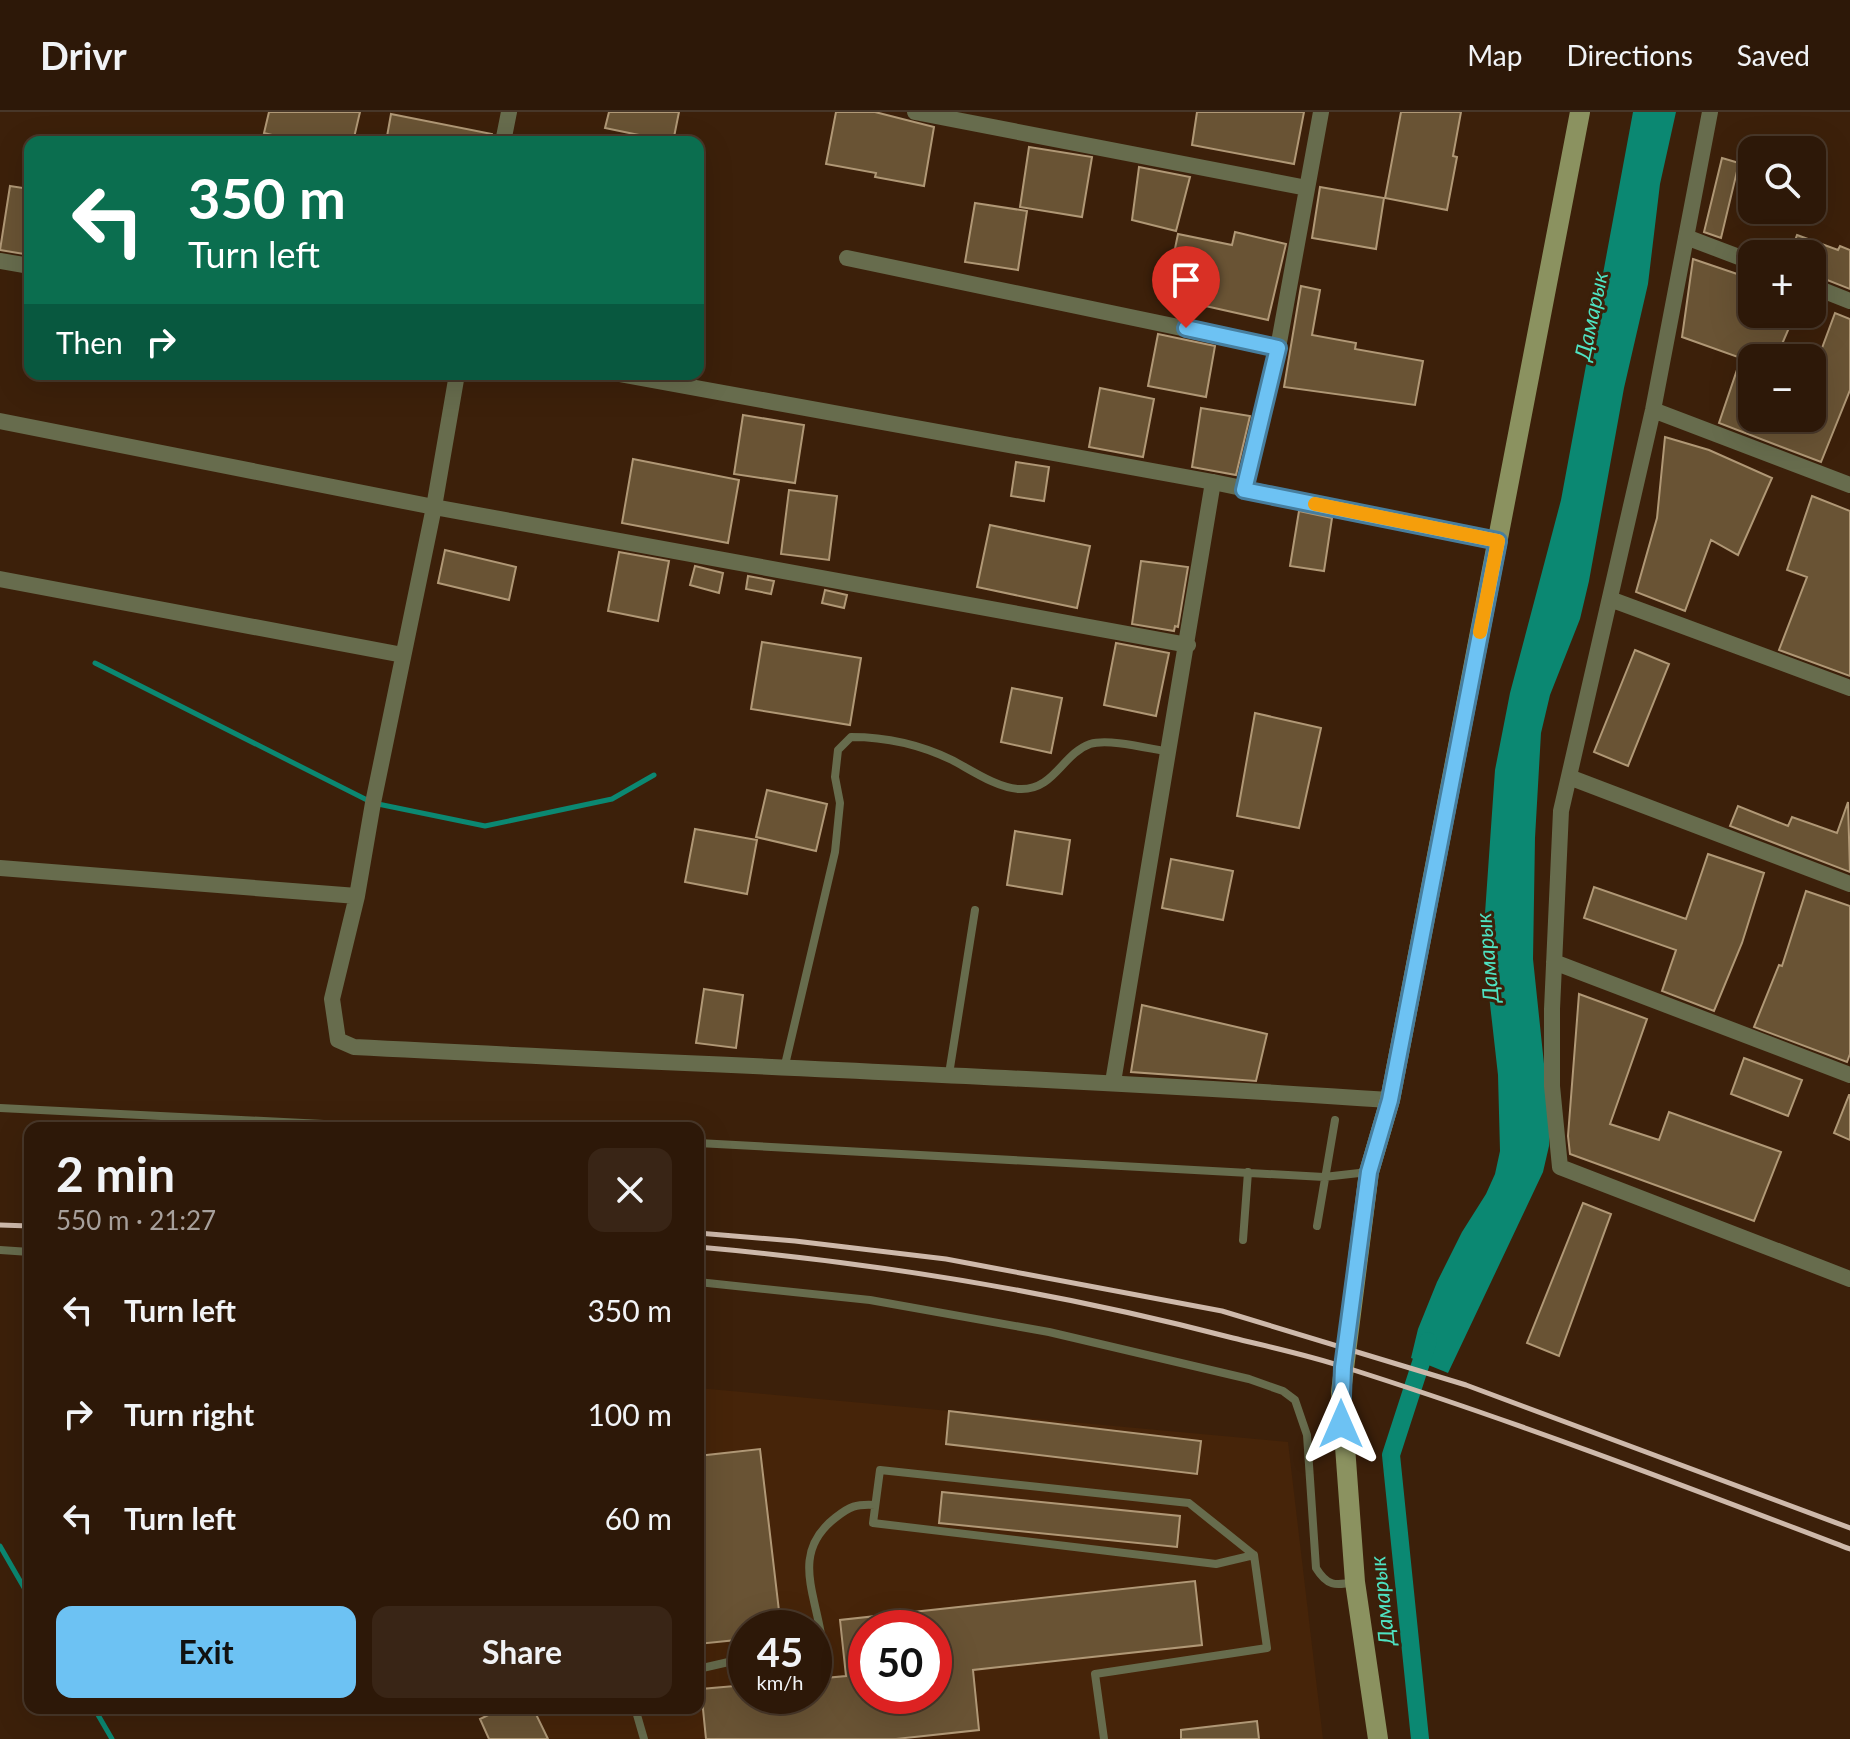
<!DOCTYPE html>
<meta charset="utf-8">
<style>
:root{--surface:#2d1808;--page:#392516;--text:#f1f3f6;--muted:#a7a09c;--line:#483729;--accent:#6dc2f3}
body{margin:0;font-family:Lato,sans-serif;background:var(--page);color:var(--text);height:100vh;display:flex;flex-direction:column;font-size:30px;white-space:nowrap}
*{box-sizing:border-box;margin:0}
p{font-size:26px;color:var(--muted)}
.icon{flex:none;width:44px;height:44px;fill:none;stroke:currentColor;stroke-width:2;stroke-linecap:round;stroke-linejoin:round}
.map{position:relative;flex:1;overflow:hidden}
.details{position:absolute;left:24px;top:1010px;width:680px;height:592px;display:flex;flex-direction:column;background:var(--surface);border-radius:16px;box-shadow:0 8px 32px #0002,0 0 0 2px var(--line)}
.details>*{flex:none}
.top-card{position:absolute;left:24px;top:24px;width:680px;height:244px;border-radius:16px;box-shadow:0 8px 32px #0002,0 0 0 2px var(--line);background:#0b6e4f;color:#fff;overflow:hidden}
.fabs{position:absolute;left:1738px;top:24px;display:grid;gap:16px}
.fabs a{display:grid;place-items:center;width:88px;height:88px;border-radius:16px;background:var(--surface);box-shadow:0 8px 32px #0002,0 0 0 2px var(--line);font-size:40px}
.speed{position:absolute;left:728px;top:1498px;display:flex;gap:16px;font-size:40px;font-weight:700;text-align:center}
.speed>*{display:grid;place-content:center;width:104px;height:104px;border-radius:50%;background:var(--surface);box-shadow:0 8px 32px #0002,0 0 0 2px var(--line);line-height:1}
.speed small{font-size:20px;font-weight:400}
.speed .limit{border:12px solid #d22;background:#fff;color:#111}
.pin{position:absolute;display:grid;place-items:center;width:68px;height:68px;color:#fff;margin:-82px -34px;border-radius:50% 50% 50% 0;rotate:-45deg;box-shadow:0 0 8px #0007}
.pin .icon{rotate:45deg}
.me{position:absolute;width:88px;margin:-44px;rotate:0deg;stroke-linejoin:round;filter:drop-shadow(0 0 6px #0008)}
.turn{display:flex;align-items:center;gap:28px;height:168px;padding:0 32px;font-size:36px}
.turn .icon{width:104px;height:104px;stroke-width:2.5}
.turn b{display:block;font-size:56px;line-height:68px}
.then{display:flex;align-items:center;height:76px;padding:0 32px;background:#0003;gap:16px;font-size:30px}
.round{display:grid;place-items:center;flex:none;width:84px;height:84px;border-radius:16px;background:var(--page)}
.overview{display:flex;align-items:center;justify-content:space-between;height:136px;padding:0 32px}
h1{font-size:48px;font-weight:700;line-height:60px}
.button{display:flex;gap:16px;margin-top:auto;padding:16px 32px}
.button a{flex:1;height:92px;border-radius:16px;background:var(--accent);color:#111;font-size:32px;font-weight:700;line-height:92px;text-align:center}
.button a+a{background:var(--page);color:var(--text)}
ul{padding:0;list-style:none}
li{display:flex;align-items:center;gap:24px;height:104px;padding:0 32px}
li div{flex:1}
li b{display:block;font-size:30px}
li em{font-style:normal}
header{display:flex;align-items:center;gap:48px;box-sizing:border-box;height:112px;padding:0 40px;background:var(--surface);border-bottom:2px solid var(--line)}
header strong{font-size:38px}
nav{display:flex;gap:44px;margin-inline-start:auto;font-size:28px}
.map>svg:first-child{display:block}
</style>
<header>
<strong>Drivr</strong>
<nav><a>Map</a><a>Directions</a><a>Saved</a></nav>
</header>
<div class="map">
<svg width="1850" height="1627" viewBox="0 0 1850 1627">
<rect width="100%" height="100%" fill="#3c200a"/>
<path fill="#462409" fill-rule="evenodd" d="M698,1276L1288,1330L1323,1627H491L477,1596H698ZM746,1516H814V1584H746ZM866,1516H934V1584H866Z"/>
<path fill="#0b8872" d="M1633,0H1676L1660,72L1648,172L1624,276L1589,469L1580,507L1550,583L1541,621L1535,726L1533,847L1550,1009L1549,1034L1543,1060L1448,1261L1411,1246L1418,1217L1437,1170L1462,1120L1486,1082L1495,1062L1500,1039L1498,963L1483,830L1495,658L1510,581L1561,388Z"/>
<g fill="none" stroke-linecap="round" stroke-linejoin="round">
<path stroke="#0b8872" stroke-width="5" d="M95,551L373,691L485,714L612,687L654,663
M0,1434L30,1486
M94,1596L112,1627"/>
<path stroke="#0b8872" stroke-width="18" d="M1420,1627L1391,1343L1428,1229"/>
</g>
<path fill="#695334" stroke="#b09876" stroke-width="2" fill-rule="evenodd" d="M269,0H360L353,30H300L264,21Z
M609,0H679L673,30L605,16Z
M836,0H875L934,15L924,74L875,65L876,61L826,52Z
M1197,0H1304L1294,52L1192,33Z
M1401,0H1461L1453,44L1457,45L1447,98L1385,86Z
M391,2L492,22V30H386Z
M1029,35L1092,45L1082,105L1020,95Z
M1722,46L1739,51L1721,126L1704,120Z
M1139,55L1190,65L1176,119L1132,108Z
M10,74L30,77V143L0,138Z
M1320,75L1384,86L1376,137L1312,126Z
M975,91L1027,99L1018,158L965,150Z
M1235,120L1286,132L1268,208L1165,185L1178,122L1232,133Z
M1797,123L1838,138L1840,134L1850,138V177L1812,162V142H1790Z
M1693,147L1752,167V202H1795L1776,246H1752V306H1812V263L1835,201L1850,207V278L1821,350L1719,311L1741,246L1682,225Z
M1301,174L1320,178L1312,223L1356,231L1355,237L1423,249L1415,293L1284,275Z
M1158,222L1215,234L1206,285L1148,274Z
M1100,276L1154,287L1143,345L1089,335Z
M1201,296L1250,304L1236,363L1192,355Z
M743,303L804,313L795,371L734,362Z
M1665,325L1709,338L1772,366L1738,443L1711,428L1685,499L1636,480L1657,406Z
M633,347L739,368L728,431L622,411Z
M1016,350L1049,355L1044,389L1011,384Z
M789,378L837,384L829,448L781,442Z
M1812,384L1850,399V564L1779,538L1807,465L1787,458Z
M1299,399L1332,406L1324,459L1290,454Z
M990,413L1090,434L1077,496L977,475Z
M445,438L516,455L509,488L438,471Z
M619,440L669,449L658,509L608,499Z
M1141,449L1188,455L1178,515L1175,514L1174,519L1132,512Z
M695,454L723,461L719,481L690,473Z
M748,464L774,469L771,482L746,477Z
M825,478L847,483L844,496L822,491Z
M762,530L861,546L850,613L751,597Z
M1116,531L1169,541L1156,604L1104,593Z
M1635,538L1669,552L1628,654L1594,640Z
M1012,576L1062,586L1051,641L1001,630Z
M1255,601L1321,616L1299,716L1237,704Z
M767,678L827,692L816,739L756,725Z
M1848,690L1850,760L1730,714L1738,694L1788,714L1792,705L1837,721Z
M695,717L757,728L747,782L685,770Z
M1015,719L1070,728L1062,782L1007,773Z
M1708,742L1764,761L1742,831L1714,899L1662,879L1676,838L1584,806L1594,775L1686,807Z
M1171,747L1233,759L1223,808L1162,796Z
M1806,779L1850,794V942L1847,950L1754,915L1779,853L1782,854Z
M704,877L743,883L736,936L696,931Z
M1579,882L1647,907L1610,1012L1659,1028L1669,1000L1781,1040L1754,1109L1570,1042L1568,1024Z
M1142,893L1267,922L1256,969L1131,960Z
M1744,946L1802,968L1788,1004L1731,982Z
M1849,983H1850V1028L1834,1021Z
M1583,1091L1611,1102L1559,1244L1527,1231Z
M949,1299L1201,1329L1197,1362L946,1332Z
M760,1337L781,1516H746V1527L698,1532V1344Z
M942,1380L1180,1404L1177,1435L939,1411Z
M1195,1469L1202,1533L973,1558L979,1618L896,1627H706L701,1577L746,1573V1584H814V1567L846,1564L840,1508ZM866,1516H934V1584H866Z
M503,1596H533L548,1627H489L480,1607Z
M1257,1609L1259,1627H1181V1618Z"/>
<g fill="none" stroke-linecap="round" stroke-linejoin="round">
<path stroke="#676c4d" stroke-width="8" d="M784,957L835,740L840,691L835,665L838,638L851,625C886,625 919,632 952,648C971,658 997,676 1019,677C1054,679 1062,642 1090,632C1109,626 1150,637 1170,640
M949,962L975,798
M0,996L404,1016
M698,1031L1324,1065L1368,1060
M1317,1114L1335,1008
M1243,1128L1248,1060
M0,1138L30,1140
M698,1170L870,1188L1049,1220L1249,1267L1283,1279L1295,1288L1307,1323L1316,1456C1327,1474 1335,1474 1354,1470
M814,1531L819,1530L821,1522C813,1476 793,1439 835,1406C850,1394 856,1392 875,1393
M698,1557L746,1546
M635,1596L644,1627
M1104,1627L1095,1562L1267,1536L1254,1443L1189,1391L880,1358L873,1411L1216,1452L1254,1443"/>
<path stroke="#676c4d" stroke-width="16" d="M915,0L1307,76
M1710,0L1653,298L1561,699L1552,897V974L1560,1055L1850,1167
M503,30L509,0
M1686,125L1752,150
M847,146L1278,236
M0,149L30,154
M1812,174L1850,189
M457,262L434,395L373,691L357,784L332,887L338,928L354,935C699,953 1045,965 1390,988
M619,262L1213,370L1498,429
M1653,298L1850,373
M0,309L434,395L1188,533
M1244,378L1278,236L1321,0
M0,467L403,543
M1610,487L1850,576
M1569,665L1850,772
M0,756L357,784
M1554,850L1850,963
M1113,970L1213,370"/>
<path stroke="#8b9260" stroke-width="20" d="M1378,1627L1355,1470L1341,1280L1369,1060L1390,988L1580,0"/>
<path stroke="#ceb9ab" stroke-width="5" d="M0,1113L30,1114
M698,1121L795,1129L946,1147L1222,1199L1466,1273L1850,1416
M698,1135C879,1151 1057,1180 1233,1226C1270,1235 1308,1243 1344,1255C1515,1309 1682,1373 1850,1437"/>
</g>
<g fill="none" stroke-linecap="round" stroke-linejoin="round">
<g stroke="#477e9e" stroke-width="20">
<path id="route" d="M1186,216L1278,236L1244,378L1498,429L1390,988L1369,1060L1343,1255L1341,1312"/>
</g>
<use href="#route" stroke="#6dc2f3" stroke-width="14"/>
<path stroke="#f59e0b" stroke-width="14" d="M1315,392L1498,429L1480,520"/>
</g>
<g text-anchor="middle" stroke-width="6" stroke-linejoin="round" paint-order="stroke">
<g font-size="22" font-style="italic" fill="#4fe3c2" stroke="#3c200a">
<text transform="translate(1591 204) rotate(-78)" y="8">Дамарык</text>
<text transform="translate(1487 846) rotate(-95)" y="8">Дамарык</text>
<text transform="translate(1382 1489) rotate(-96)" y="8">Дамарык</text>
</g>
</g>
</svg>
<div class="fabs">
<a><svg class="icon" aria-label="search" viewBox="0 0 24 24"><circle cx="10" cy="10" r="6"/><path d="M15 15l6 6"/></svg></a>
<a>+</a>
<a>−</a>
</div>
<div class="speed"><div>45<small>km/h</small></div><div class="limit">50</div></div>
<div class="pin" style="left:1186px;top:216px;background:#d93025"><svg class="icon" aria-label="arrive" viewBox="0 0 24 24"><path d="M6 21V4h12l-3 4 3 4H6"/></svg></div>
<svg class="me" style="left:1341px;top:1312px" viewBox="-20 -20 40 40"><path d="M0-17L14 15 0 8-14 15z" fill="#6dc2f3" stroke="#fff" stroke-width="4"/></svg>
<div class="top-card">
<div class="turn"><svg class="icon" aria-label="left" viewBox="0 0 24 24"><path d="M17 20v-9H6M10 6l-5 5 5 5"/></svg><div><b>350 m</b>Turn left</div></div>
<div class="then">Then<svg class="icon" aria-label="right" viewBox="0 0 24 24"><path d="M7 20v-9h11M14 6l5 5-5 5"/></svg></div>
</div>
<section class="details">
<div class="overview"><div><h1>2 min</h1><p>550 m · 21:27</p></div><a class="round"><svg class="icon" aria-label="close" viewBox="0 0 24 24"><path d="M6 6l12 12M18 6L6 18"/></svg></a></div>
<ul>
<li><svg class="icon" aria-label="left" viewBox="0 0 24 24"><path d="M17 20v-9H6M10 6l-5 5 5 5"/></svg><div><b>Turn left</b></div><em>350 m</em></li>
<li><svg class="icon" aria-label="right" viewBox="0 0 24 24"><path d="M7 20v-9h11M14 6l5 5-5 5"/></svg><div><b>Turn right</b></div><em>100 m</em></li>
<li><svg class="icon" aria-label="left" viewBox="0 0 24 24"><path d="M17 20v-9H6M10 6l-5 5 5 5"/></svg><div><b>Turn left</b></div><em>60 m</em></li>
</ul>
<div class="button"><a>Exit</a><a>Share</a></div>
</section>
</div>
